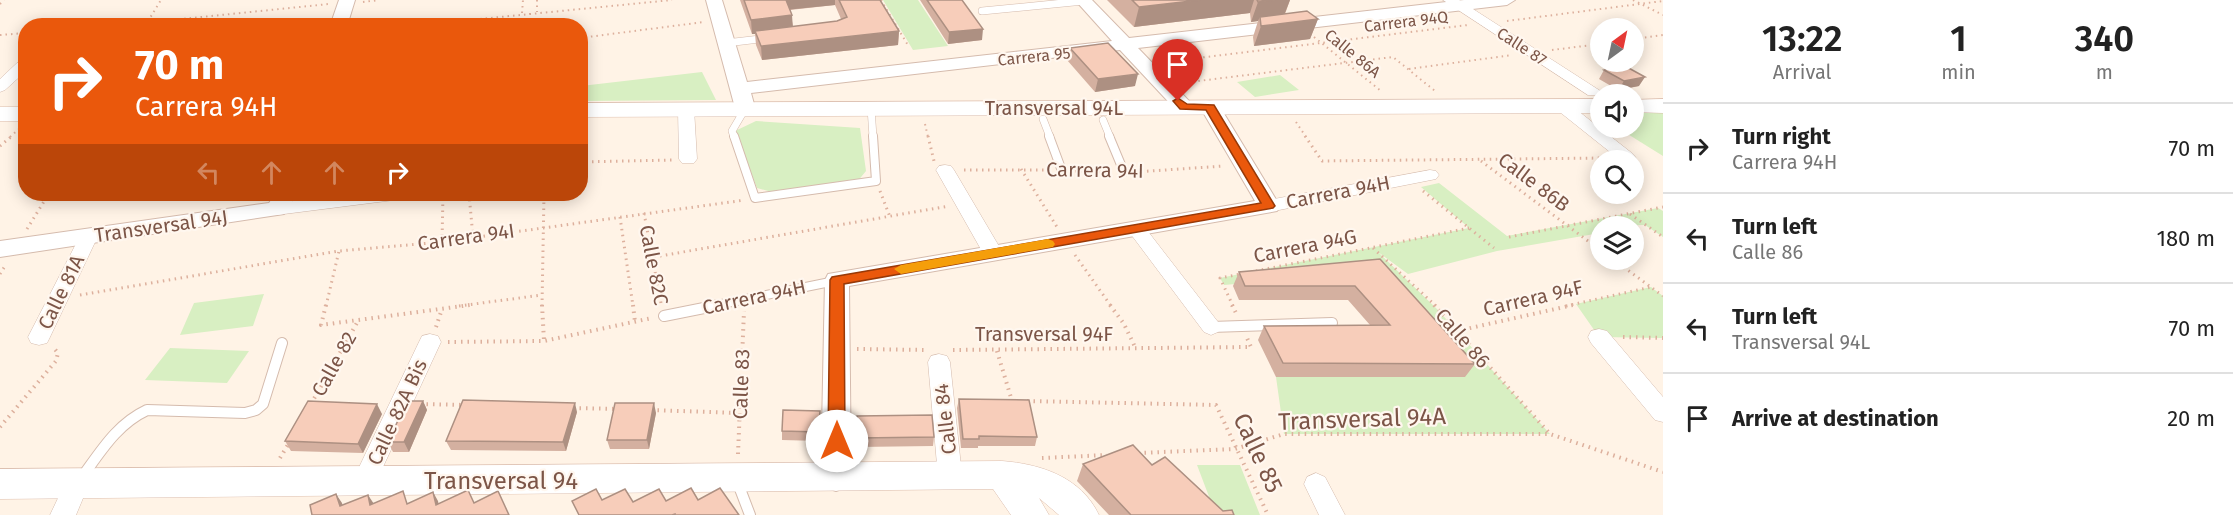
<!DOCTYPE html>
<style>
:root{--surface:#fff;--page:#f6f6f6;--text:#222;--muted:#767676;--line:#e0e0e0}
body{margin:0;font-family:"Fira Sans",sans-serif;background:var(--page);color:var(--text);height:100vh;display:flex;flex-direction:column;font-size:22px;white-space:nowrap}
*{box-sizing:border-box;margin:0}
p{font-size:20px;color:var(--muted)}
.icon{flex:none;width:33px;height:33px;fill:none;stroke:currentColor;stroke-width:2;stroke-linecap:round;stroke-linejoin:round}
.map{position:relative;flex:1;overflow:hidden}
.panel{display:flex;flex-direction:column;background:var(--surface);width:570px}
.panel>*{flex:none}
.top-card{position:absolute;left:18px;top:18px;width:570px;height:183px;border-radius:24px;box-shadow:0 3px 15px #0003;background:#ea580c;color:#fff;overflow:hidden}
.needle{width:39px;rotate:33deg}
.buttons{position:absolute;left:1590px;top:18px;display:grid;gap:12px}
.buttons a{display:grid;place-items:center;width:54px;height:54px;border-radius:50%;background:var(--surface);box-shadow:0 3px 15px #0003;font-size:30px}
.pin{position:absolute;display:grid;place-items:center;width:51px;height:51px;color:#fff;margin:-62px -26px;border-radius:50% 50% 50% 0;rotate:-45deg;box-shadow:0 0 6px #0007}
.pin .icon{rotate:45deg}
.me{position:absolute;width:66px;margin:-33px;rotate:0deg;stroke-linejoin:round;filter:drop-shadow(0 0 4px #0008)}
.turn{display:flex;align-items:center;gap:21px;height:126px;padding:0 18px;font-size:27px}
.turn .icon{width:78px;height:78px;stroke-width:2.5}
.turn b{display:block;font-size:42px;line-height:51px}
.lanes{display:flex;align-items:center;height:57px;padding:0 18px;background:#0003;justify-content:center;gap:30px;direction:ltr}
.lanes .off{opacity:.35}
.eta{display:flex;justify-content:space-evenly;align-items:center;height:102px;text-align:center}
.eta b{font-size:36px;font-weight:600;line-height:42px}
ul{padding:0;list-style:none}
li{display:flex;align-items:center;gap:18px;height:90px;padding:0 18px;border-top:2px solid var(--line)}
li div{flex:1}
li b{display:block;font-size:22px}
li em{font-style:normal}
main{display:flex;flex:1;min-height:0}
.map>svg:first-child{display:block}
</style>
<main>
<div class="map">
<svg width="1663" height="515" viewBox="0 0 1663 515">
<rect width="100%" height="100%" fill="#fff3e6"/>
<path fill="#d8efc2" d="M883,0H918L948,46L913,50Z
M702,72L716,100L581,101V86Z
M1280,75L1299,90L1255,97L1237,82Z
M1634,111H1663V156L1618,128H1634Z
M756,121L860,128L866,171L857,182L779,194L757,188L735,131Z
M1439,183L1507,236L1658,208L1663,211V237L1645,225L1600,226V233L1497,251L1408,274L1378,252L1437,309L1550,434H1284L1276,377H1465L1372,272L1224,285L1220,278L1469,228L1421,187Z
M1651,287L1663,296V338L1599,337L1576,304Z
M264,294L253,326L180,335L194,303Z
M170,348L249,351L227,383L145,380Z
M1197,465H1240L1260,515H1216Z"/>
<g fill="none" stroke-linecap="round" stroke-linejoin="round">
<g stroke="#d5bbad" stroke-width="8">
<path id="service-far2" d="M982,11L1084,1
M726,43L768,38
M871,108L873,137
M1043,119L1050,137
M1103,120L1110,137
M734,137L732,131L745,109"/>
</g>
<g stroke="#d5bbad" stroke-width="10">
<path id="service-far1" d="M734,136L755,198L876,181L873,136
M1049,136L1062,171
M1109,136L1124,172
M712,306L835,281"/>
</g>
<g stroke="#d5bbad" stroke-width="12">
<path id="service" d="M664,316L719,305
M1211,327L1332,323
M82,477C101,451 117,424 147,410L245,413L256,410L263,404L282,343
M737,481L750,515"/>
</g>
<g stroke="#d5bbad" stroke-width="1">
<path id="minor" d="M1443,0H1459L1602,92L1600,95H1588Z
M22,62H26V71L5,90L0,92V79L17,63Z
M1562,101L1568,103L1633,154L1636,158L1634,161L1620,160L1556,109L1554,106L1556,103Z
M686,104L694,109L697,159L694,163H682L679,159L678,109Z
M945,165L951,166L954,170L1003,253L1000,258L993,259L986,258L983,253L936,170L939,166Z
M1430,170L1436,171L1439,175L1436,179L1269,212L1263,210L1260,206L1263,202L1269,200Z
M354,194H403L400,198L394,200L276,215L270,213L267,209L270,205L276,203Z
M1136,223L1143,225L1218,322L1222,327L1218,332L1211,335L1204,332L1127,229L1129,225Z
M89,230L96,232L98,236L50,337L47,343L39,345L31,343L28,337L80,236L82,232Z
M1599,329L1607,331L1663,397V422L1655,420L1591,343L1588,337L1591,331Z
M430,334L438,336L441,342L376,482L373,489L364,493L355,489L352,482L419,342L422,336Z
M939,354L947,356L950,362L962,476L959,483L950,486L941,483L938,476L928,362L931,356Z
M77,473L86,477L89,484L76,515H50L68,477Z
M1316,473L1325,477L1345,515H1319L1304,484L1307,477Z"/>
</g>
<g stroke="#d5bbad" stroke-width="2">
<path id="tertiary" d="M339,0H355L347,26H330Z
M706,0H722L747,82L1112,41L1075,0H1092L1129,38L1464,0H1515L1507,5L1138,48L1191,103L1194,107L1191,111H1177L1120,50L751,93L754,104L751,108H737L734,104Z
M1210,101L1217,103L1220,107L1280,206L1277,211L849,286L851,478L847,487L836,491L825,487L821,478L825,280L828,274L1255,201L1200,107L1203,103Z
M275,194H297L284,214L0,257V241L269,203Z"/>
</g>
<g stroke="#dbbcac" stroke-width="1">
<path id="secondary" d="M1600,99V113L580,117V103Z
M1663,99V113L1634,112V100Z
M0,107H26V121H0Z
M1002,461C1041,464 1081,477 1099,515H1059L1039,498L1049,515H1011L993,489L0,499V469Z"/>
</g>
<path stroke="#ddb09d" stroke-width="2" stroke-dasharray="1.5 4" stroke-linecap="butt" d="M537,0V12
M881,0L909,47
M1633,0L1663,15
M363,2L379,0
M0,4L4,0
M522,13L523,0
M530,13V26
M1507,21L1663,1
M113,26L329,4
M145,26L161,0
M409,26L672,0
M0,35L26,33
M1314,37L1381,91
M580,38L704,22
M1634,39L1663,35
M1552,50L1600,44
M1165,62L1468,25
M1409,69L1512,55
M1182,83L1393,57L1435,91
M1296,122L1306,137
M925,124L928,137
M10,137L19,129"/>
<path stroke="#ddb09d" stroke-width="3" stroke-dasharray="1.5 4.5" stroke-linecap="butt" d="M928,136L934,161
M1305,136L1322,161L1604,158
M0,146L12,136
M1481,161L1600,250
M580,162L672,160
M1021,169L1057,227
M964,170H1047
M1075,171L1110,172
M1135,172L1224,166
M880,191L890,217
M1423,191L1494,248
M469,194L473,237
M644,213L661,303
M1630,214L1663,237
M620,217L633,306
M27,229L48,195L62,194
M1509,237L1663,207
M442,242L443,194
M1373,248L1436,306
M1075,255L1111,306
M654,257L949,206
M1614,260L1663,296
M1256,271L1469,228
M0,274L5,266
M80,295L339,251L442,242L745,200
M326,306L339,251
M459,306L542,295
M542,306L544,194
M1233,306L1220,278L1241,274
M1566,306L1651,287"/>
<path stroke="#ddb09d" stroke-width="4" stroke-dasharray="1.5 5" stroke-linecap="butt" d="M326,305L321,325L470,305
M542,305L544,341
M633,305L635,322
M1110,305L1124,324L1136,349
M1232,305L1236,313
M1434,305L1550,434
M436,327L442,309
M1457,331L1573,305
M1623,337L1663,338
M448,342L544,341L652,318
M857,349L928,350
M953,350L1251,347L1247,338
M997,351L1012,401
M1027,401L1216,405L1268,515
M311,404L358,321
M420,404L465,405
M573,408L618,409
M651,410L739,413
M0,427L56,361L58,353L53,347
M1138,453L1235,449L1284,434H1550L1663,472
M738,454L744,311
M280,458L289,443
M1042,458L1107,455"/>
<use href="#service-far2" stroke="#fff" stroke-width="7"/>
<use href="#service-far1" stroke="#fff" stroke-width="8"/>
<use href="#service" stroke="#fff" stroke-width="10"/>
<use href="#minor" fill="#fff" fill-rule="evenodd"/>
<use href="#tertiary" fill="#fff" fill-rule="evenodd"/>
<use href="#secondary" fill="#fff" fill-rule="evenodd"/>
</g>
<path fill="#d4b0a0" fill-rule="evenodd" d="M740,0H880L899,31L898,45L762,60L756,45L755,34H752ZM835,5L841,19L837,21L793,27L790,10Z
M920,0H962L982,40L948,44Z
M1107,0H1290L1285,14L1318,19L1310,39L1254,46L1253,37L1258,21L1251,22L1250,13L1134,27Z
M1070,48L1135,86L1095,92L1067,60Z
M1604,70L1639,86L1618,90L1599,79Z
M1380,259L1475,364L1465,377H1276L1258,340L1264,326L1370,325L1348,300H1239L1233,286L1239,272Z
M959,399L1037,437L1035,446H978V448H961L957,408Z
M423,401L427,410L409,452H393L388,442Z
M820,411L819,441L782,440V431Z
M577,412L566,451L451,450L446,441Z
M656,413L649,449H610L607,440Z
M382,414L363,453L291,451L285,441Z
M857,416L934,437L933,446L858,447Z
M1083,464L1152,465L1223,511L1234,515H1109L1077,481Z"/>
<path fill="#ad9082" d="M784,0H835V5L785,10Z
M1200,0H1254L1250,13L1134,27L1139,7Z
M1275,0H1290L1283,18L1260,17L1258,21L1251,22L1258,2Z
M792,15L793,29L755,31V34H752L751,20Z
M1318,19L1310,39L1254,46L1261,26Z
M983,29L982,40L948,44L949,32Z
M899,31L898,45L762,60L761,46Z
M1138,74L1135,86L1095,92L1098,79Z
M1645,77L1639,86L1618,90L1624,81Z
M423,401L427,410L409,452L404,442Z
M575,403L577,412L566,451L563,442Z
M654,403L656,413L649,449L647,440Z
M377,404L382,414L363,453L358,444Z
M433,492L438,501L441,515L436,505Z
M336,494L342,503L345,515L340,506Z
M368,495L374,504L370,505Z"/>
<path fill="#f7cdba" stroke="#ad9082" stroke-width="1.5" d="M744,0H786L792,15L751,20Z
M839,0H880L899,31L761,46L755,31L837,21L847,17Z
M927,0H962L983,29L949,32Z
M1132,0H1200L1139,7Z
M1257,0H1275L1258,2Z
M1307,11L1318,19L1261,26L1260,17Z
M1108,43L1138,74L1098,79L1070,48Z
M1625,66L1645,77L1624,81L1604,70Z
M1380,259L1475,364L1283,363L1264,326L1390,325L1355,286H1245L1239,272Z
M959,399L1029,400L1037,437L979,436V439H963Z
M463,400L575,403L563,442L446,441Z
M308,401L377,404L358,444L285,441Z
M407,401H423L404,442H388Z
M615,403H654L647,440H607Z
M783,410L820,411L819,432L782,431Z
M932,415L934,437L858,438L857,416Z
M1133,445L1152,465L1165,457L1223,511L1232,510L1234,515H1131L1083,464Z
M691,488L698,500L720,488L739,515H675V514L672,515H579L572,501L596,489L602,500L625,489L633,502L659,489L666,501Z
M468,490L474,503L498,491L509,515H312L310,505L336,494L340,506L368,495L370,505L403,491L407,504L433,492L436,505Z"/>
<path fill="#ea580c" stroke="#983908" stroke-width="1.5" d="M1178,98L1187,104L1214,105L1275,206L1273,208L844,284L845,441L843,446L837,448L831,446L828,441L830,280L832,277L1261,203L1206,110L1180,109L1173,101Z"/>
<path fill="#f59e0b" d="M1048,239L1053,241L1055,244L1053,247L901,274L894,269L901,265Z"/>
<g text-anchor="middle" stroke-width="4.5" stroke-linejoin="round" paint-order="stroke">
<g font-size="16" fill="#7c5547" stroke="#fff7ef">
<text transform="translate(1406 21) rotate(-7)" y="6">Carrera 94Q</text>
<text transform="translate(1522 46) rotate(33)" y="6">Calle 87</text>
<text transform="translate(1353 53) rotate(39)" y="6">Calle 86A</text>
<text transform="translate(1034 56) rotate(-6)" y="6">Carrera 95</text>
</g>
<g font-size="20" fill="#7c5547" stroke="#fff7ef">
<text x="1054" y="115">Transversal 94L</text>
<text transform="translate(1095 170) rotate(1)" y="7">Carrera 94I</text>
<text transform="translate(1534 182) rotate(37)" y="7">Calle 86B</text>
<text transform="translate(1338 192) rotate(-11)" y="7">Carrera 94H</text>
<text transform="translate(161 226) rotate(-8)" y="7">Transversal 94J</text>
<text transform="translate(466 237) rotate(-8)" y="7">Carrera 94I</text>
<text transform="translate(1305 246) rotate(-11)" y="7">Carrera 94G</text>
<text transform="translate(654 265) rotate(79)" y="7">Calle 82C</text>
<text transform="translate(61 292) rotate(-64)" y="7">Calle 81A</text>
<text transform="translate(754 297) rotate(-12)" y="7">Carrera 94H</text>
<text transform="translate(1533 298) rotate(-13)" y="7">Carrera 94F</text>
<text x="1044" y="341">Transversal 94F</text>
<text transform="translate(1463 338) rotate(49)" y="7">Calle 86</text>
<text transform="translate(334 364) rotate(-61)" y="7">Calle 82</text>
<text transform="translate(741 384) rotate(-88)" y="7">Calle 83</text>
<text transform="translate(397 412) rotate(-65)" y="7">Calle 82A Bis</text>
<text transform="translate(945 419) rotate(-97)" y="7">Calle 84</text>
</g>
<g font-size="24" fill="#7c5547" stroke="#fff7ef">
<text transform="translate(1362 419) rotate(-2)" y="8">Transversal 94A</text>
<text transform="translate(1258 453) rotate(65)" y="8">Calle 85</text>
<text x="501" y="489">Transversal 94</text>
</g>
</g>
</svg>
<div class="buttons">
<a><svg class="needle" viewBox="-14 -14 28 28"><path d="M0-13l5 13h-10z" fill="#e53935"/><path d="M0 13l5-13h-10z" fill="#767676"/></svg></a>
<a><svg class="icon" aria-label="sound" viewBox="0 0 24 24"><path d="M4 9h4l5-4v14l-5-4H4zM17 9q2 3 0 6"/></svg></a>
<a><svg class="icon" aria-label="search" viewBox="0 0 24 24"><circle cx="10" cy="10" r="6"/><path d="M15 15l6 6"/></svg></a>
<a><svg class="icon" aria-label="layers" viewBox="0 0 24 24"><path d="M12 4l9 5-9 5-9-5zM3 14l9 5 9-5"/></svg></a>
</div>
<div class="pin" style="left:1178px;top:101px;background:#d93025"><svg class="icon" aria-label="arrive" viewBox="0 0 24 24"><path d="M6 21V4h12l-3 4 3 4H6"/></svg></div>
<svg class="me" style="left:837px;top:441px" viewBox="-20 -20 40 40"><circle r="19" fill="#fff"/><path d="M0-13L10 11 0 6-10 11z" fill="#ea580c"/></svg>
<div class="top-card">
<div class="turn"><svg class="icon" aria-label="right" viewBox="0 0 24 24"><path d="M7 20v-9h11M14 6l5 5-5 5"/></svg><div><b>70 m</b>Carrera 94H</div></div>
<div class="lanes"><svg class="icon off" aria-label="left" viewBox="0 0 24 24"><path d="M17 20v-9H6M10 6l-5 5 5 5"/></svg><svg class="icon off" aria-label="ahead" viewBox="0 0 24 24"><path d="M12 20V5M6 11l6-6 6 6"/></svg><svg class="icon off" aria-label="ahead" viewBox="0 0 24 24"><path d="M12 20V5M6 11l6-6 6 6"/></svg><svg class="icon" aria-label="right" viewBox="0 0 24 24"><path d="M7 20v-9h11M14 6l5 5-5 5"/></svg></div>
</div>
</div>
<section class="panel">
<div class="eta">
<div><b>13:22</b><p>Arrival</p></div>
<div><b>1</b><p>min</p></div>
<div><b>340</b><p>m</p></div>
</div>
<ul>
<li><svg class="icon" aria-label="right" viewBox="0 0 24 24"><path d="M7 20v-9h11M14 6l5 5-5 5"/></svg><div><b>Turn right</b><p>Carrera 94H</p></div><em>70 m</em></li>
<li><svg class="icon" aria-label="left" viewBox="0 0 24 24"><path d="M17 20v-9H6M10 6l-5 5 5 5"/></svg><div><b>Turn left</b><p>Calle 86</p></div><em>180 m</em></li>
<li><svg class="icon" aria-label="left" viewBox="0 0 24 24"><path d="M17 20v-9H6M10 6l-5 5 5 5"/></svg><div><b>Turn left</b><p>Transversal 94L</p></div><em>70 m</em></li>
<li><svg class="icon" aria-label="arrive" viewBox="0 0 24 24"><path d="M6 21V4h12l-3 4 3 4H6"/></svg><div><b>Arrive at destination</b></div><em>20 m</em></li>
</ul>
</section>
</main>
